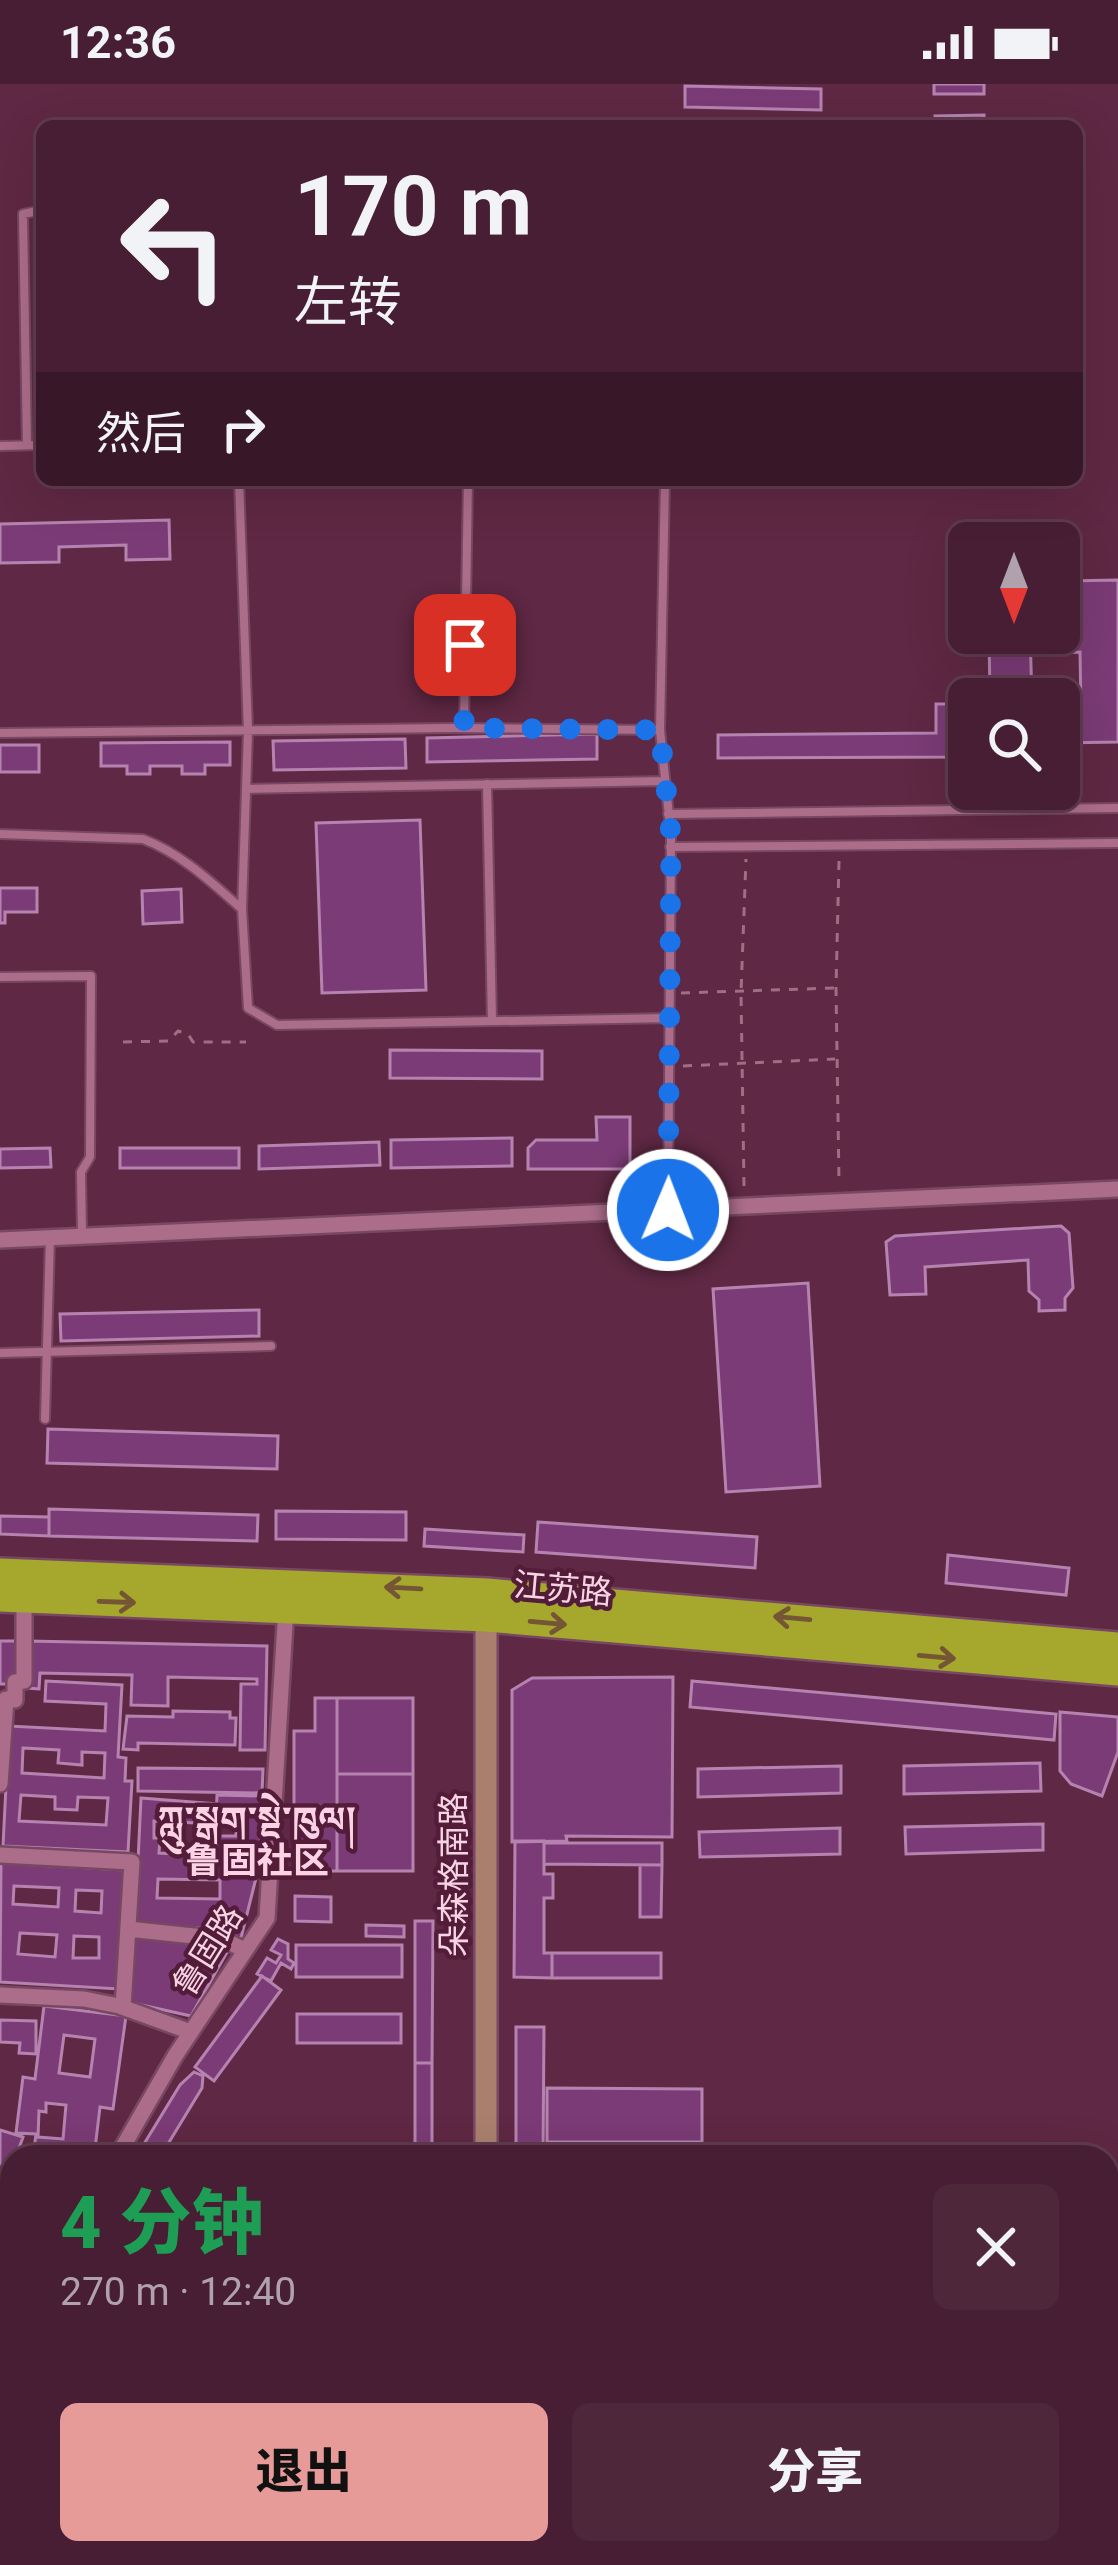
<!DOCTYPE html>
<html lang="zh">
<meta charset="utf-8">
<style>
:root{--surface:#471e33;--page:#4e273b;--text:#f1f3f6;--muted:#b0a2ac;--line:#5f3c4e;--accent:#e69b98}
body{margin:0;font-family:Roboto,"Noto Sans SC","Noto Serif Tibetan",sans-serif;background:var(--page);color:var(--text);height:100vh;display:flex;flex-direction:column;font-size:45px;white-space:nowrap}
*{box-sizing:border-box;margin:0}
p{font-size:39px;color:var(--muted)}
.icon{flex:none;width:66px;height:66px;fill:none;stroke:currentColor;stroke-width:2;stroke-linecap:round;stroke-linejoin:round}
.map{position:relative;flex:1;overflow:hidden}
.panel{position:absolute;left:0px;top:2061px;width:1119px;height:420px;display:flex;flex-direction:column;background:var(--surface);border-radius:36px 36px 0 0;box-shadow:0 12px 48px #0002,0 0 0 3px var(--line)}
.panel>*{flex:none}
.hud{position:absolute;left:36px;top:36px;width:1047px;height:366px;border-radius:18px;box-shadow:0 12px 48px #0002,0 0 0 3px var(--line);background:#471e33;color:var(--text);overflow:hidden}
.needle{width:78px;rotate:180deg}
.buttons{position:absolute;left:948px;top:438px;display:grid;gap:24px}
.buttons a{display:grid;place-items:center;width:132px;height:132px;border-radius:18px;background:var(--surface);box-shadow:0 12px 48px #0002,0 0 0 3px var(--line);font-size:60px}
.pin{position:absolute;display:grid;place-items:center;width:102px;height:102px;color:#fff;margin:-51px;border-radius:24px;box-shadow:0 6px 18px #0006}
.me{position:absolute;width:132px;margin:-66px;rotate:1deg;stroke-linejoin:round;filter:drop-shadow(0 0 9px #0008)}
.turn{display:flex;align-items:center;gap:42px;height:252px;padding:0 60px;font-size:54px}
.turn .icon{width:156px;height:156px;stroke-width:2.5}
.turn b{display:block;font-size:84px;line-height:102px}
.then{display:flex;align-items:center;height:114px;padding:0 60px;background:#0003;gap:24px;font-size:45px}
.round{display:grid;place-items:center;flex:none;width:126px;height:126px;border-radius:18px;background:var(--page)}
.head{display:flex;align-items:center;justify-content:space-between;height:204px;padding:0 60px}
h1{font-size:72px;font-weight:800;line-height:90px;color:#1e9e55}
.action{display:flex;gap:24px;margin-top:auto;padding:24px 60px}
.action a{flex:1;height:138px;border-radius:18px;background:var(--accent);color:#111;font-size:48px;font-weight:800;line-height:138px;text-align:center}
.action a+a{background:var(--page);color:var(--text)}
.status{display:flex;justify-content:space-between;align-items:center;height:84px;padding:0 60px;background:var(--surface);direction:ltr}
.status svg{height:33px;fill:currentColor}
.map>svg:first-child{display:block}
</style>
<div class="status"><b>12:36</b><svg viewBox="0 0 49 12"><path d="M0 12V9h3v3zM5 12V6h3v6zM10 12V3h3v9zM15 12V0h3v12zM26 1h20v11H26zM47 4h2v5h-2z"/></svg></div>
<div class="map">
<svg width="1118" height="2481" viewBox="0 0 1118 2481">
<rect width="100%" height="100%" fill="#5f2844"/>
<path fill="#7b3b76" stroke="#b683b0" stroke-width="3" fill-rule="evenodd" d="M934,0H984V10H934Z
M685,2L821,5V26L685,23Z
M984,31V42H936L935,32Z
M466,36L632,37V42H466Z
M685,37L808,38V42H685Z
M169,436L170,475L126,476V461L59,463V478L0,479V440Z
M1118,496V658L1061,659L1059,627H1081L1080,568L1067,569L1066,497Z
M989,549H1030L1032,615H990Z
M936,620H959L960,673L718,674V651L936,649Z
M597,650V675L427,678V654Z
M405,655L406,684L274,686L273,657Z
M230,658V681H205V690H182V682H150V690H127V682H101V659Z
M0,661H39V688H0Z
M420,736L426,906L322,909L316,739Z
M0,804H37V828H5V839H0Z
M181,805L182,838L143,840L142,807Z
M390,966L542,967V995L390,994Z
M596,1033H630V1085H528V1064L536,1056H597Z
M512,1054V1082L391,1084V1056Z
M379,1058L380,1081L259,1085V1062Z
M50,1064L51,1083L0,1084V1065Z
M120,1064H239V1084H120Z
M1061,1142L1069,1149L1073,1204L1065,1214V1226L1039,1227V1216L1029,1207L1028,1176L925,1183L926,1210L890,1211L886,1158L895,1152Z
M808,1199L820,1402L726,1408L713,1205Z
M259,1226V1252L61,1257L60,1230Z
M48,1345L278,1352L277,1385L47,1379Z
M49,1425L258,1431L257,1457L49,1452Z
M276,1427L406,1428V1456L276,1455Z
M0,1432L49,1433V1452L0,1450Z
M538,1438L757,1453L755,1484L536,1468Z
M425,1445L524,1451L523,1468L424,1462Z
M948,1471L1069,1484L1066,1511L946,1499Z
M0,1557H21V1585L8,1600H0Z
M28,1557L267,1562L265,1666H240L241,1600H257V1595L168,1593V1622L131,1621L132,1591L40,1589L39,1605L27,1604Z
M673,1593L672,1753L566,1752L567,1757L512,1758V1606L532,1594Z
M46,1597L122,1601L118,1673L126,1674L125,1697H132L128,1768L3,1762L9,1642L105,1647L106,1620L45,1617ZM23,1664L59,1666L58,1679L82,1681V1668L105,1669L104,1694L22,1689ZM21,1711L55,1713V1725L77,1726L78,1713L108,1714L106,1741L19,1737Z
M692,1597L1056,1630L1054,1656L690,1623Z
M315,1614H337V1787H294V1647H315Z
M337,1614H413V1690H337Z
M173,1627L230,1628V1634H236L235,1661L138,1659V1666L123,1665L127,1632L173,1633Z
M1060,1628L1118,1633V1668L1102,1712L1071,1700L1060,1687Z
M1040,1679L1041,1707L904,1710V1682Z
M841,1682V1709L698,1713V1685Z
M138,1684L263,1685L262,1709L138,1707Z
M337,1690H413V1787H337Z
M217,1711L261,1712V1774L219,1764L220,1752H236V1737H216Z
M141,1714L217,1720L215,1760H199L196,1739L154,1737V1754H160L159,1769L234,1773L235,1768L261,1774L241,1854L214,1849V1845L135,1840ZM158,1795L220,1796V1815L157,1814Z
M1043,1740V1766L906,1770L905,1743Z
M840,1744V1770L700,1773L699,1748Z
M515,1757H544V1790H553V1814H544V1869H552V1894L514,1893Z
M544,1759H662V1781L544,1780Z
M1,1779L126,1786L119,1905L0,1898ZM14,1802L59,1804L58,1823L13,1820ZM76,1806L102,1807L101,1829L75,1827ZM20,1849L57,1851L55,1873L18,1870ZM74,1852L99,1853V1874H73Z
M640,1781H662L661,1833H640Z
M295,1812L331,1813V1838L295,1837Z
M415,1837H433L432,1979H415Z
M366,1841L404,1842V1853L366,1852Z
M134,1849L230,1863L191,1932L128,1918Z
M278,1855L288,1860V1875L294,1879L291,1885L281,1879L271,1897L257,1890L267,1874L276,1879L281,1871L271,1866Z
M296,1861H402V1893H296Z
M552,1869H661V1894H552Z
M262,1892L281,1906L214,1997L195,1983Z
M44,1922L126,1932L113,2025L100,2023L94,2073H33L36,2050L16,2049L23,1993L35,1995ZM64,1951L95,1955L90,1993L59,1989ZM46,2019L66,2021L63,2055L38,2053L39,2027L46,2028Z
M297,1930H401V1959H297Z
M0,1936L36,1937V1970L19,1969L20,1959L0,1958Z
M516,1943H544L543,2073H516Z
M415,1979H432V2073H415Z
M194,1988L203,1992L202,2004L160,2073H136L180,2001Z
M547,2004L702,2005V2058H547Z
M0,2046L23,2053L16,2073H12L0,2123Z
M1118,2129V2142L1113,2143L1118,2171L1107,2170V2132Z
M1107,2178H1118V2218H1109V2242L1118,2247V2275H1107Z
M12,2212V2265L0,2262V2234Z
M1107,2275H1118V2363H1107Z
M0,2297H12V2438H0Z
M1107,2386H1118V2428H1107Z"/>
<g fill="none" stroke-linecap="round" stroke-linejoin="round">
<g stroke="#784862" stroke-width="12">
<path id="lane" d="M27,361L23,130L42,126
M0,362L42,361
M239,396L248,647L242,825L248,924L277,941L670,934
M665,396L660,646L671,751L668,1126
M464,644L468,396
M0,649L453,644L660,646
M487,700L492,937
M246,705L665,697
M668,730L1118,724
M0,750L143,755C182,770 211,798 242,825
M670,763L1118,759
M0,893L91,892L90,1073L81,1088L82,1151
M0,1269L271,1262
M45,1335L50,1154
M176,2469V2481"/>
</g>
<g stroke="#784862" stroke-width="20">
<path id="street" d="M0,1156L1118,1105
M0,1700L6,1615L15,1616V1598L24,1597V1515
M0,1771L132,1778L123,1923
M128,1845L222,1855L245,1866
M0,1911L84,1915L119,1922L191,1948
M117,2073L175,1972L267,1834L286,1524
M0,2200L12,2188"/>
</g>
<g stroke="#784862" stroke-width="26">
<path id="secondary" d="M486,2073V1521
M486,2481V2469"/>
</g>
<g stroke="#784862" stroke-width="32">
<path id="highway" d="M0,1488L487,1508L1118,1562
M0,1514L486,1534L1118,1588"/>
</g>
<path stroke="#9e6f85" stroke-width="3" stroke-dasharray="9 9" stroke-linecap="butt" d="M839,777L836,904L839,1097
M681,909L834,904
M123,958L169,957L178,947L188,950L193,958H246
M683,982L835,975
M744,1102L741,909L746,775"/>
<use href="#lane" stroke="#ac6d8a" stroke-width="8"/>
<use href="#street" stroke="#ac6d8a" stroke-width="15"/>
<use href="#secondary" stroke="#aa7f6e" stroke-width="21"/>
<use href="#highway" stroke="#a5a82c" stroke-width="27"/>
</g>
<defs><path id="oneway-shaft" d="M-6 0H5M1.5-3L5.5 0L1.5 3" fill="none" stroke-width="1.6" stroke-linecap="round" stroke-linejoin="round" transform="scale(3)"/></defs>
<g stroke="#745534">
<use href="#oneway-shaft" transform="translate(403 1504) rotate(-177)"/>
<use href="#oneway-shaft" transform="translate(117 1518) rotate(2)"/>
<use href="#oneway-shaft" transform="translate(792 1534) rotate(-175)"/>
<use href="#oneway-shaft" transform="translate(548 1539) rotate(5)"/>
<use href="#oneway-shaft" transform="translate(937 1573) rotate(5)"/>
</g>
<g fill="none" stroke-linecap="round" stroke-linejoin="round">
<path stroke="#1a73e8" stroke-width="21" stroke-dasharray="0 37.8" d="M465,561L464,644L660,646L671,751L668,1126"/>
</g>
<g text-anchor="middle" stroke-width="9" stroke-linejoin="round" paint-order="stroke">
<g font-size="33" fill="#f7d4e3" stroke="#531d39">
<text transform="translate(563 1504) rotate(5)" y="12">江苏路</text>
<text transform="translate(453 1791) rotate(-90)" y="12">朵森格南路</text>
<text transform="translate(207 1866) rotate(-58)" y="12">鲁固路</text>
</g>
<g font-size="36" font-weight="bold" fill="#fdd2e5" stroke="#531d39">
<text x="257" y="1748">ཀླུ་སྒུག་སྡེ་ཁུལ།<tspan x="257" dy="41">鲁固社区</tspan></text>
</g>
</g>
</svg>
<div class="buttons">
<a><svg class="needle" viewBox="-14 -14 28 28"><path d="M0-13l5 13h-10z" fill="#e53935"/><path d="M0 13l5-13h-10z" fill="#b0a2ac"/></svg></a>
<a><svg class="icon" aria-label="search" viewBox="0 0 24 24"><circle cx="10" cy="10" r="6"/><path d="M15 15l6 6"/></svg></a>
</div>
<div class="pin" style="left:465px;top:561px;background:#d93025"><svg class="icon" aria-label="arrive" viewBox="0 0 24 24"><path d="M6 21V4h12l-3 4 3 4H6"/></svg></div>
<svg class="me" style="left:668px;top:1126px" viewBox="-20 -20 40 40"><circle r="17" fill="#1a73e8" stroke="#fff" stroke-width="3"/><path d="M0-11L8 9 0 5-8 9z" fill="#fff"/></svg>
<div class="hud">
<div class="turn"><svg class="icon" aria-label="left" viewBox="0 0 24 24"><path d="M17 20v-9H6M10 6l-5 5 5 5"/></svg><div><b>170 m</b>左转</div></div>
<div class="then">然后<svg class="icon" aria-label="right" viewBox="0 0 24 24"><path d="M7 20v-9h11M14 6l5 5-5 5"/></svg></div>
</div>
<section class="panel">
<div class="head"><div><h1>4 分钟</h1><p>270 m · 12:40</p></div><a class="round"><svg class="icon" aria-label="close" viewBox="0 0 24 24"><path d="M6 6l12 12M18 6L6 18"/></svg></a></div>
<div class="action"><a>退出</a><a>分享</a></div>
</section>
</div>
